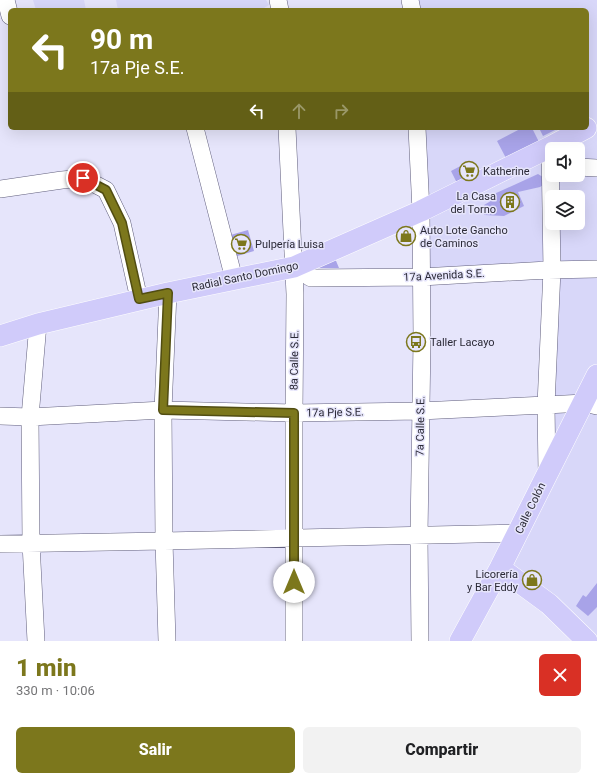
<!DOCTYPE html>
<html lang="es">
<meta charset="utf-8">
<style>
:root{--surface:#fff;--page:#f2f2f2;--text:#202124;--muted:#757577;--accent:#7c771c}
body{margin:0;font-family:Roboto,sans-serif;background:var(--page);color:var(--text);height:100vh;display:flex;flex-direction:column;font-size:15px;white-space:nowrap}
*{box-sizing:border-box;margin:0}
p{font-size:13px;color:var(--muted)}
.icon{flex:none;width:22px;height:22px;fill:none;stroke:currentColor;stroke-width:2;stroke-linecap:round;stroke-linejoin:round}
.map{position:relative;height:641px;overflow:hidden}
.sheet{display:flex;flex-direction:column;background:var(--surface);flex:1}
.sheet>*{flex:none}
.banner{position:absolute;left:8px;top:8px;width:581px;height:122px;border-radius:6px;box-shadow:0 4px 16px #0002;background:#7c771c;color:#fff;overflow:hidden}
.controls{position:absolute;left:545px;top:142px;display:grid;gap:8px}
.controls a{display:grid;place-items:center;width:40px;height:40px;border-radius:6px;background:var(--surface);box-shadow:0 4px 16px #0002;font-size:20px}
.pin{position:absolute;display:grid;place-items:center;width:34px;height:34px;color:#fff;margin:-17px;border:2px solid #fff;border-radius:50%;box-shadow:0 1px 4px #0007}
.me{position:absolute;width:44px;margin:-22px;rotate:0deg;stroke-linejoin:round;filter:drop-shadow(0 0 3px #0008)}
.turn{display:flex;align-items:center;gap:14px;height:84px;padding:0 16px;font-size:18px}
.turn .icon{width:52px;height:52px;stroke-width:2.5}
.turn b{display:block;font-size:28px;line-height:34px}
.lanes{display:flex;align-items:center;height:38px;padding:0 16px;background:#0003;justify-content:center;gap:20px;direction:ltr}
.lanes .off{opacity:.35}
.round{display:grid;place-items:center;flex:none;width:42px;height:42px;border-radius:6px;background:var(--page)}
.overview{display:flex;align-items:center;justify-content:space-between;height:68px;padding:0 16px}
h1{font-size:24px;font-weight:800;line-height:30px;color:var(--accent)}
.primary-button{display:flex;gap:8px;margin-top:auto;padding:8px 16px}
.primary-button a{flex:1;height:46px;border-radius:6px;background:var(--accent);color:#fff;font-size:16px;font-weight:800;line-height:46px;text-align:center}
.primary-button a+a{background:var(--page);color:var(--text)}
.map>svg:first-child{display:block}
</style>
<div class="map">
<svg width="597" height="641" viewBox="0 0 597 641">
<rect width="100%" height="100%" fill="#e6e5fb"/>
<path fill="#d8d7f9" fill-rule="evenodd" d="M33,0H84L86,10H36Z
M116,0H266L269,5L261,10H118Z
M410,0H597V641L500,568L547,473L548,270L419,277L417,128H587V10H412ZM552,149H578V175H552ZM552,197H578V223H552Z"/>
<path fill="#a8a3e8" d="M522,128H532L540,144L507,160L497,141Z
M539,128H559L543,136Z
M577,145L578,149H568Z
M578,149L583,162H578Z
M470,161L477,175L458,185L451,171Z
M538,174L549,181L540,187L518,192L524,206L504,216L484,215V205L496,198L494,194Z
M248,230L254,251L234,257L227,236Z
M334,256L339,268H317V263Z
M597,583V607L588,616L576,606L583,595L586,597Z"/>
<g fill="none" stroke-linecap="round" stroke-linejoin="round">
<g stroke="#615f7d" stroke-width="18">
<path id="minor" d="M6,0L10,16
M278,0L280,10
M410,0L412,10
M195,128L234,279
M287,128L295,294L294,413V641
M417,128L421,211L422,341L419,535L420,641
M578,167L597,168
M0,189L62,180L83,178L106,190L122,223L139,299
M294,267L311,278L421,277L548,270L597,269
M0,416L30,417L163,410L294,413L420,411L546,405L584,403L597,406
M547,473L546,405L552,270L550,147
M0,544L164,541L518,533
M36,641L31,543L30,417L38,324
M167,641L164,541L163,410L168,293"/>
</g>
<g stroke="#fff" stroke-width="22">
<path id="major" d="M0,336L38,324L168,293L294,267L421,211L550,147L586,128
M500,568L549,604L587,641
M460,641L500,568L597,375"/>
</g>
<use href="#minor" stroke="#fff" stroke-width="17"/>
<use href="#major" stroke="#d0cbfa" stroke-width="21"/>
</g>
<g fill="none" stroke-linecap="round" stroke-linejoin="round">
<g stroke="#514d12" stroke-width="10">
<path id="route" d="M83,178L106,190L122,223L139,299L168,293L163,410L294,413V582"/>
</g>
<use href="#route" stroke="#7c771c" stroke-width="7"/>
</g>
<defs>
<g id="supermarket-ring" transform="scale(1)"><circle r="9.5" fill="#e6e5fb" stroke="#7c771c" stroke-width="1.5"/><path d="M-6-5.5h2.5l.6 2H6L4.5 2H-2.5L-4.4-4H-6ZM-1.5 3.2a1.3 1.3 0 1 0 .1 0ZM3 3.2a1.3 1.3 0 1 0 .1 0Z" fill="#7c771c"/></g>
<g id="building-ring" transform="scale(1)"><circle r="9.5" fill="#e6e5fb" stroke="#7c771c" stroke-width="1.5"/><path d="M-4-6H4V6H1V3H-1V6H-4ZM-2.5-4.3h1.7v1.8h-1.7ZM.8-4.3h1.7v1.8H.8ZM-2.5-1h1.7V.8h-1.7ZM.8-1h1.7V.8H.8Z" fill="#7c771c"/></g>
<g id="shop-ring" transform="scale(1)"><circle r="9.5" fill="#e6e5fb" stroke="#7c771c" stroke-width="1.5"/><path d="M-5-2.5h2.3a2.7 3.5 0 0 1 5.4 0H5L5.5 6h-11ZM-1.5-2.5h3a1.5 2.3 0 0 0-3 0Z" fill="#7c771c"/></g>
<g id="bus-ring" transform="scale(1)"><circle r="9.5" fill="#e6e5fb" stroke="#7c771c" stroke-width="1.5"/><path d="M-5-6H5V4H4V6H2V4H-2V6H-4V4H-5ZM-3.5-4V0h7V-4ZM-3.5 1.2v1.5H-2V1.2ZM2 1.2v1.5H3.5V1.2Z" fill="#7c771c"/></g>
</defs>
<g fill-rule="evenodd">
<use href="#supermarket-ring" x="469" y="171"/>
<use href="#building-ring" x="510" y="202"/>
<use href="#shop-ring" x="406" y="236"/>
<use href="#supermarket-ring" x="241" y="244"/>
<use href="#bus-ring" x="416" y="342"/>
<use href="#shop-ring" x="532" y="580"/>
</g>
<g text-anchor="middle" stroke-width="3" stroke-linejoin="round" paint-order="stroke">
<g font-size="11" fill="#2b2a37" stroke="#e6e5fb" text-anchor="start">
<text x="483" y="175">Katherine</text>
<text x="496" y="200" text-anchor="end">La Casa<tspan x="496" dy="13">del Torno</tspan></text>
<text x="420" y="234">Auto Lote Gancho<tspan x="420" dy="13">de Caminos</tspan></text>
<text x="255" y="248">Pulpería Luisa</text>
<text x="430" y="346">Taller Lacayo</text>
<text x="518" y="578" text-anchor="end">Licorería<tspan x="518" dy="13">y Bar Eddy</tspan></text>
</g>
<g font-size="11" fill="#2b2a37" stroke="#e6e5fb">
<text transform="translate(444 275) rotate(-3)" y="4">17a Avenida S.E.</text>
<text transform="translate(245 276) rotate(-12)" y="4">Radial Santo Domingo</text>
<text transform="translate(294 360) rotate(-89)" y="4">8a Calle S.E.</text>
<text transform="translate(335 412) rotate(-1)" y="4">17a Pje S.E.</text>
<text transform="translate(420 426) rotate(-89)" y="4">7a Calle S.E.</text>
<text transform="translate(530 508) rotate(-64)" y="4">Calle Colón</text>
</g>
</g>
</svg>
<div class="controls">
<a><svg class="icon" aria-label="sound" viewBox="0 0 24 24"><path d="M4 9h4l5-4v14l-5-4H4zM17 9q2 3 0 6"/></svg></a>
<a><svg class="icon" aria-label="layers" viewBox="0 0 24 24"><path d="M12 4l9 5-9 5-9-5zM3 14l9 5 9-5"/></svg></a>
</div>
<div class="pin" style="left:83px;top:178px;background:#d93025"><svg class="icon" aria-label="arrive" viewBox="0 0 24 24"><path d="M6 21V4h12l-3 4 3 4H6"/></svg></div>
<svg class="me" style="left:294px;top:582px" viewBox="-20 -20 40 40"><circle r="19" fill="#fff"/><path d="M0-13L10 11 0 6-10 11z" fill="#7c771c"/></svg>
<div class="banner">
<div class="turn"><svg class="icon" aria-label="left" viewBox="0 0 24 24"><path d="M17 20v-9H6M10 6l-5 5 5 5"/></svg><div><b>90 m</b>17a Pje S.E.</div></div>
<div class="lanes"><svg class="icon" aria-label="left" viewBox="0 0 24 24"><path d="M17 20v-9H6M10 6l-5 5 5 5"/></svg><svg class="icon off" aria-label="ahead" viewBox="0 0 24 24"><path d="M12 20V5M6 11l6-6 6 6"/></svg><svg class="icon off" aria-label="right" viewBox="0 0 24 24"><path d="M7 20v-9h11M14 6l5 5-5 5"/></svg></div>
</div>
</div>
<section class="sheet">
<div class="overview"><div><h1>1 min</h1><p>330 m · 10:06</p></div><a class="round" style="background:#d93025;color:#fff"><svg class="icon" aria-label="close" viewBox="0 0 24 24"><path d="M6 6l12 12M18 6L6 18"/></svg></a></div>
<div class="primary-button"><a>Salir</a><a>Compartir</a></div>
</section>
